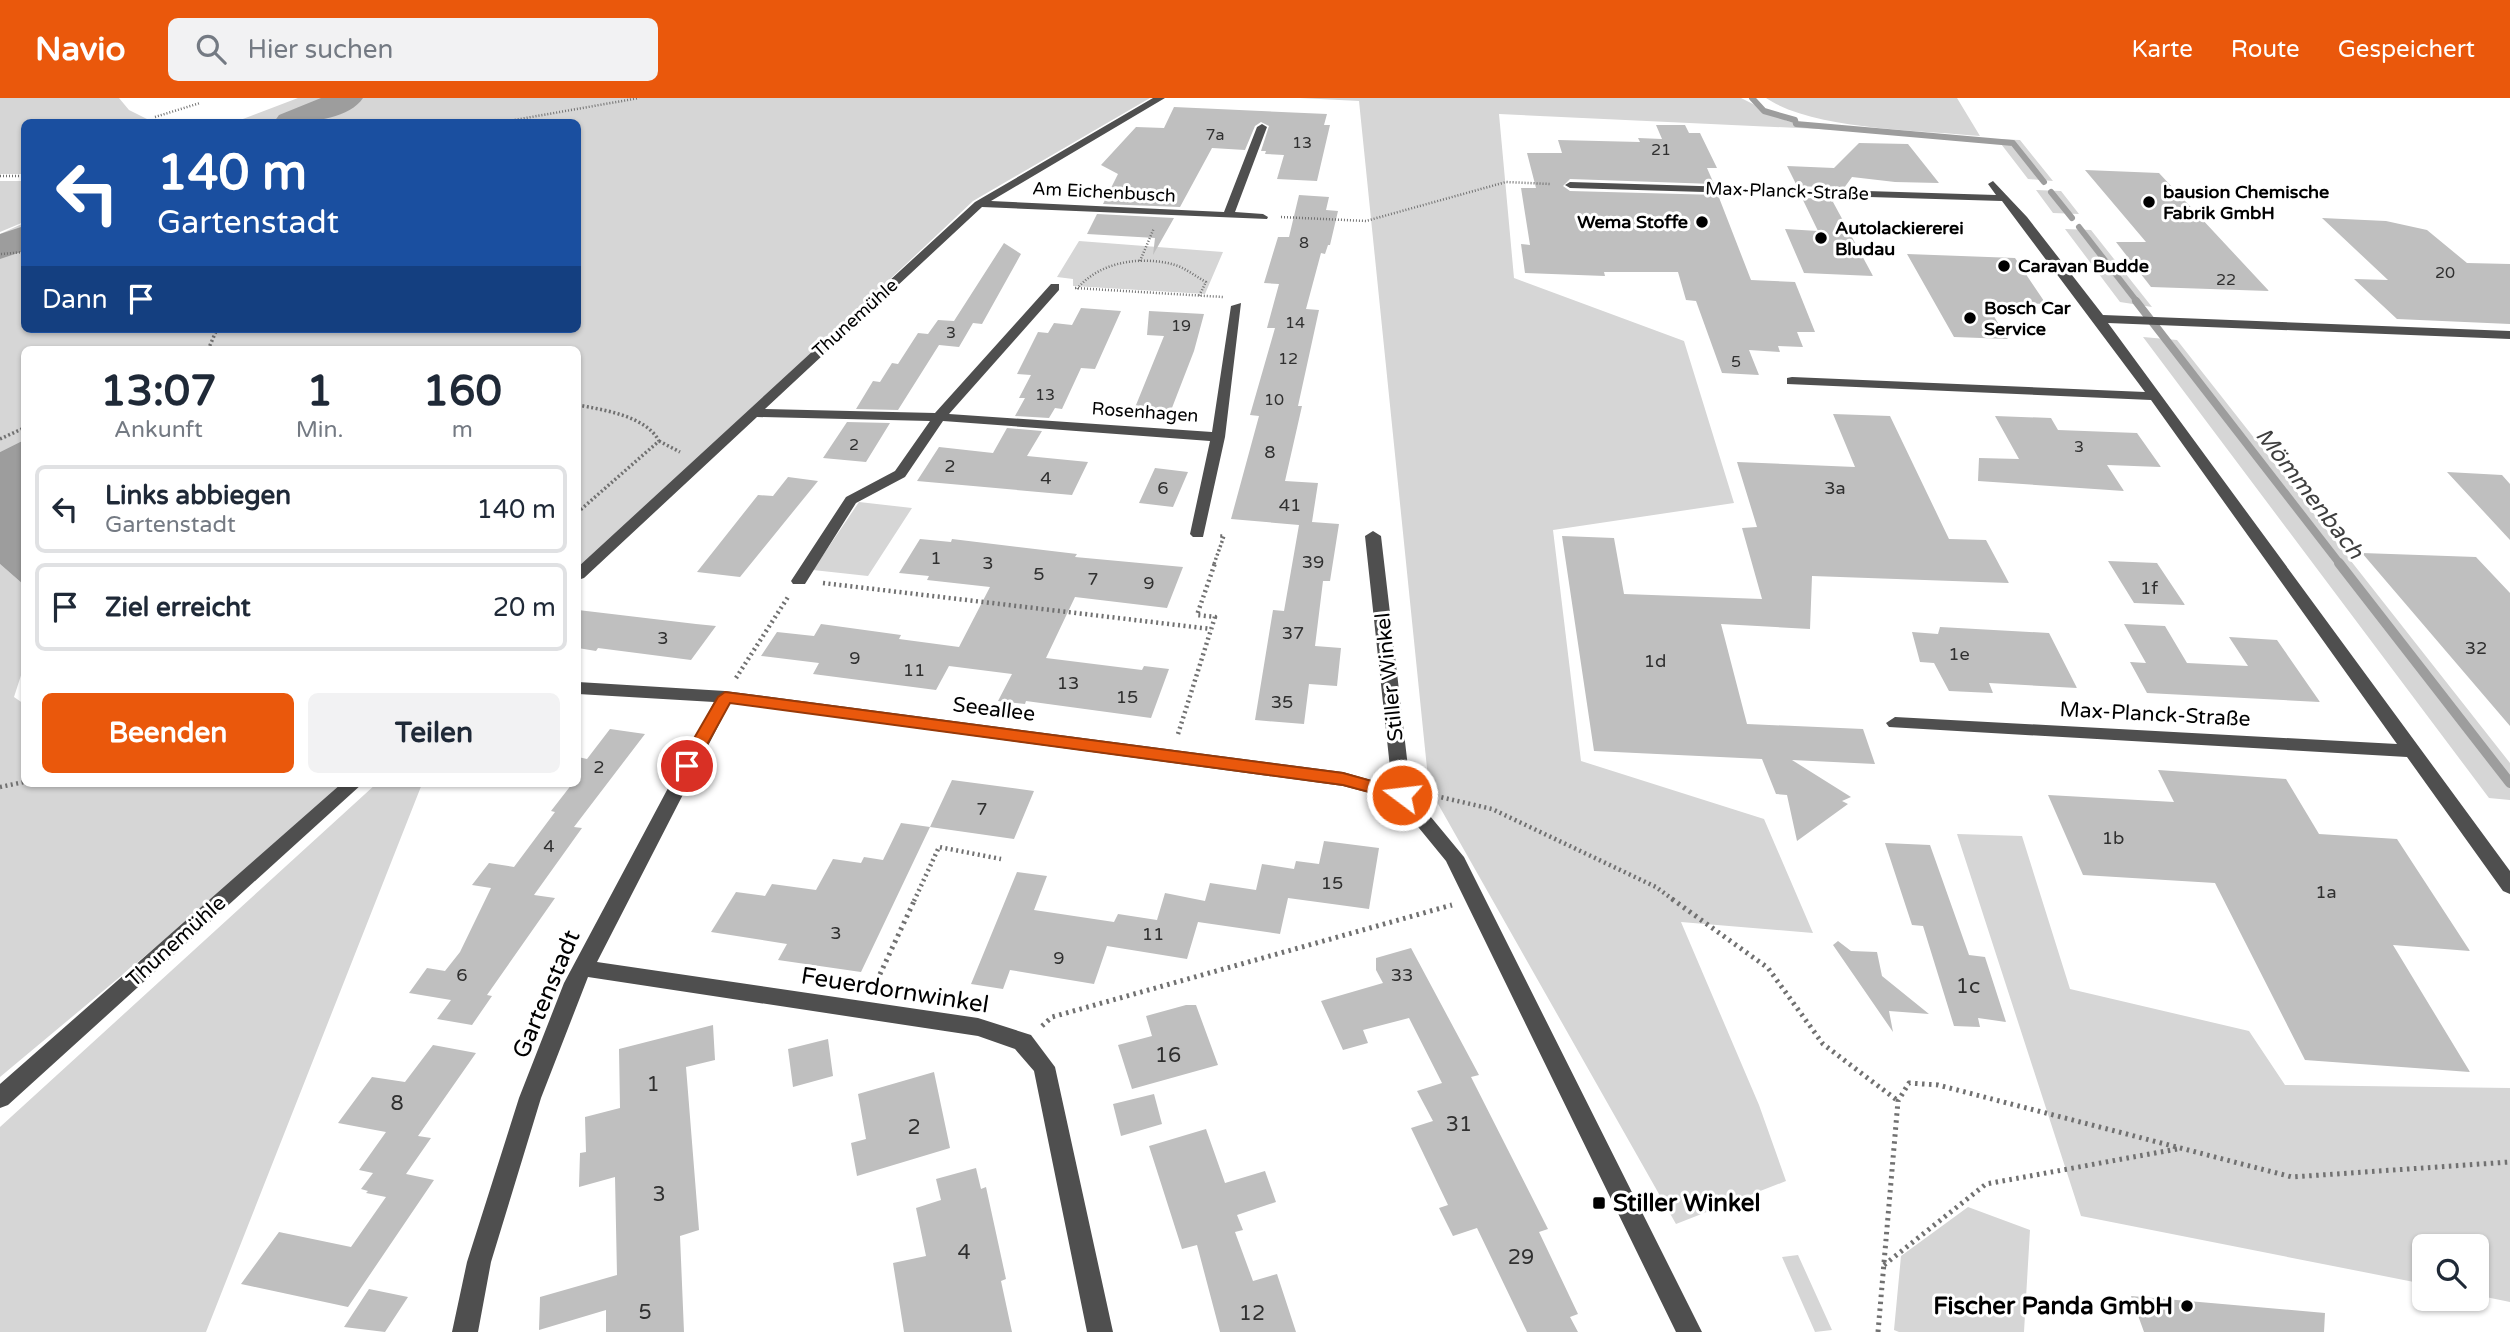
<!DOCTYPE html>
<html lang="de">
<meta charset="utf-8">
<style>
:root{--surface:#fff;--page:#f2f2f3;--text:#1f2937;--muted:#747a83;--line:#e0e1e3;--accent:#ea580c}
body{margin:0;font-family:"Varela Round",sans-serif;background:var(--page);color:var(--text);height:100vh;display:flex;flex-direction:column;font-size:26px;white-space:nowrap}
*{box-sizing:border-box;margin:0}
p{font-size:23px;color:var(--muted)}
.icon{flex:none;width:38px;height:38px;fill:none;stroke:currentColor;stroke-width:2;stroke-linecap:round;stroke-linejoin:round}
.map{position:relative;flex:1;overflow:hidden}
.drawer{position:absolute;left:21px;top:248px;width:560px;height:441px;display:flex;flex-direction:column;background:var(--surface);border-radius:10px;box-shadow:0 2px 5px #0004}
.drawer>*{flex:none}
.guide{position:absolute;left:21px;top:21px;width:560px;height:214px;border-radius:10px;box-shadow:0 2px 5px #0004;background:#1a4fa0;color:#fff;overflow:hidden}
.controls{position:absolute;left:2412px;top:1136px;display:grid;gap:14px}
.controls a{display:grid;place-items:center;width:77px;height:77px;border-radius:10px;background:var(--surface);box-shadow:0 2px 5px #0004;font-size:35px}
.pin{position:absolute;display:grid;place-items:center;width:60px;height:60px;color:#fff;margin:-30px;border:4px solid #fff;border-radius:50%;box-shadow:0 2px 7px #0007}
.me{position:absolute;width:77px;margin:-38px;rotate:285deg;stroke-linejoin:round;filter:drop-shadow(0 0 5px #0008)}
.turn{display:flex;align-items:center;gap:24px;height:147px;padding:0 21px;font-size:32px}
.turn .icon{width:91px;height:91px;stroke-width:2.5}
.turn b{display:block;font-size:49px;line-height:60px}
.then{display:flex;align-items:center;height:66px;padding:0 21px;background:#0003;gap:14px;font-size:26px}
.eta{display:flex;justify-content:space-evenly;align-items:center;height:119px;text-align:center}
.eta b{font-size:42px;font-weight:700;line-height:49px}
.primary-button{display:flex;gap:14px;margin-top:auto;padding:14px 21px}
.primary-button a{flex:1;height:80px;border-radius:10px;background:var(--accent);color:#fff;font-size:28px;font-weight:700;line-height:80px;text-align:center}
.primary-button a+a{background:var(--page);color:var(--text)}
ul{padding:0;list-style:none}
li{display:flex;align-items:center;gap:21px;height:88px;margin:0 14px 10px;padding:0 7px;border:4px solid var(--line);border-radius:10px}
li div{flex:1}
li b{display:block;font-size:26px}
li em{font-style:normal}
header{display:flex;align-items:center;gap:42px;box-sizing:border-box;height:98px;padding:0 35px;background:var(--accent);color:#fff}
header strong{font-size:33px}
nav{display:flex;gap:38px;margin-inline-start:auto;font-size:24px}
.search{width:490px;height:63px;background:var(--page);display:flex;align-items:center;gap:18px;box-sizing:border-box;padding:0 24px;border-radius:10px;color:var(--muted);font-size:26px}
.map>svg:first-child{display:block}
</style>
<header>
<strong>Navio</strong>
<div class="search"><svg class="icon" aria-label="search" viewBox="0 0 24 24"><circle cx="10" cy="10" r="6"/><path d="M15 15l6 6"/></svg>Hier suchen</div>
<nav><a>Karte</a><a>Route</a><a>Gespeichert</a></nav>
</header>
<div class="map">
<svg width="2510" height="1234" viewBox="0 0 2510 1234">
<rect width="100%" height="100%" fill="#fff"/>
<path fill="#d6d6d6" d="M0,0H119L129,12L147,21L145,24H24V76H0Z
M298,0H1150L973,103L578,475V363L581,357L578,352V252H24V342L0,354V136L24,125V231H578V24H235Z
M1300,0H1741L1787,23L1840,32L1499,16L1514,180L1684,243L1734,405L1553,432L1581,663L1764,721L1813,835L1681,824L1759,1007L1786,1083L1676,1126L1429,690L1359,3Z
M1766,0H1957L1980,38C1922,32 1813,32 1766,0Z
M1994,41L2020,42L2053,83L2028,81L1998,42Z
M0,83H24V124L0,134Z
M2036,92L2061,93L2079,116L2053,115Z
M2065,131L2091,132L2152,209L2120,204Z
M1079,143L1223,154L1205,196L1073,188V181L1057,179Z
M2143,239L2177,242L2510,665V702L2489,700Z
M859,404L912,410L868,478L813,472Z
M0,466L24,487V568L14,599L24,606V686H351L0,979Z
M376,686H422L206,1234H0V1029Z
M1957,736L2022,738L2070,891L2249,933L2285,987L2510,990V1204L2476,1197V1148H2424V1186L2081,1118Z
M1968,1109L2030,1132L2024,1234H1899L1894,1232L1901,1158Z
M1798,1157L1832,1232L1815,1234L1782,1159Z"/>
<path fill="#9d9d9d" d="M24,342V487L0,466V354Z"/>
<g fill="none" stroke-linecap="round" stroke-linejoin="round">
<path stroke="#9d9d9d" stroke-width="6" d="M1752,0L1764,13L1795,22L1796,26L2013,45L2044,84
M2051,94L2072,120
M2079,129L2138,205"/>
<path stroke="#9d9d9d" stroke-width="8" d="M2136,203L2340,466"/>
<path stroke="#9d9d9d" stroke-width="10" d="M2339,465L2510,685"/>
<path fill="#9d9d9d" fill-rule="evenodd" d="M321,0H363C348,23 299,26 274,24L279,17Z
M24,128V153L0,161V136Z"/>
</g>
<path fill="#bfbfbf" d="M1174,9L1327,16L1324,27H1330L1317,83L1277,81L1284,57L1265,56L1266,53H1261L1269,28L1261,24L1255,28L1245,52L1212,50L1180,109L1103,106L1118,76L1101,67L1136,29L1164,30Z
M1656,27H1685L1689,35H1700L1717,70H1707L1714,86L1570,81L1563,88L1570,93L1718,97L1751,182L1795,184L1815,234H1797L1803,249L1778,248L1780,254L1749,252L1759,277L1722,275L1696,203L1686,202L1678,174H1604L1605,178L1525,175L1521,146L1530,147L1521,90H1536L1527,55H1562L1558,42L1640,44L1638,40L1662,41Z
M1859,45L1908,46L1939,85L1895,84L1852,79L1844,90L1797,88L1787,68L1834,70Z
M2085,72L2159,75L2269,193L2151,189L2116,144H2146Z
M1299,97L1329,99L1326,112L1338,113L1330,147H1328L1325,156L1321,155L1306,211L1319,212L1298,308H1302L1285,383L1318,385L1312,424L1339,426L1330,483H1323L1315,548L1341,550L1337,588L1309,586L1304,626L1255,622L1273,512L1284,513L1299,427L1231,421L1259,318L1250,317L1275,230H1267L1279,186L1264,185L1278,139H1289Z
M1802,100L1835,101L1833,104L1873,178L1804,175L1785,131L1818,133Z
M1097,116L1174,120L1153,157L1155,140L1087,136Z
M2322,120L2386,123L2427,132L2467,165L2510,166V226L2397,221L2354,181L2388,182Z
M1004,145L1021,156L982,226L973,225L959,249L939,247L898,312L856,311L873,283L880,284L892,265L898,266L918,235L928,236L938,222L954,223Z
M1907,156L2015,160L2046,206L1985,204L2008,241L1954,239Z
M1081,210L1121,213L1095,271L1081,270L1062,311L1055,310L1049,320L1015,318L1025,300H1019L1031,277L1017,276L1038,234L1048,235L1054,225L1072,227Z
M1149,213L1204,216L1194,253L1170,315L1134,312L1164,238L1147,237Z
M1833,316L1890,318L1949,441L1986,442L2009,485L1812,478L1810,531L1721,526L1747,626L1863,631L1875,666L1792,662L1851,699L1842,703L1848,706L1797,743L1787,697L1776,696L1762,661L1594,653L1562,438L1614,440L1624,496L1762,501L1742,430L1757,429L1737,364L1855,369Z
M1995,318L2051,320L2058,332L2137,335L2161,369L2107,367L2124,393L1978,383L1979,360L2019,361Z
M847,324L890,325L866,364L823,360Z
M1007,330L1042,333L1027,358L1088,364L1072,397L917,383L939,349L993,355Z
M1155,370L1188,374L1173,409L1139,405Z
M2447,374L2502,377L2510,386V442Z
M788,379L818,383L740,479L697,474L758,397L773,398Z
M920,441L951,444L952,441L1077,456L1075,459L1183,469L1167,510L1075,499L1046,560L1142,572L1144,568L1169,571L1151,620L1026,603L1025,606L998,603L1012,576L949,568L936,592L813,576L819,565L761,558L777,534L814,538L821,526L901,537L899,541L959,549L990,489L927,482L929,478L899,475Z
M2362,455L2476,459L2510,495V628Z
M2108,463L2157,465L2185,507L2134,505Z
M578,512L696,526L716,528L691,562L598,550L596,553L578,550Z
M2124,526L2165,528L2187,565L2248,568L2229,539L2277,542L2320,604L2147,595L2130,564L2146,565Z
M1940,529L2049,535L2077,590L1989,585L1993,595L1949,593L1934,565L1920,564L1912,534L1938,536Z
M610,631L645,636L574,729L582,730L534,797L555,800L487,897L492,898L472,927L437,921L451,902L409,895L427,870L445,873L460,854L491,790L472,787L489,765L514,769L555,714L551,713L572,686H578V659L587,661Z
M2158,672L2286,681L2319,736L2397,741L2470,853L2393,847L2470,974L2305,962L2215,785L2083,777L2048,697L2174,704Z
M952,682L1034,693L1014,741L930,729Z
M901,725L930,729L861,874L778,862L787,846L711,834L736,794L765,798L772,786L816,792L833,761L861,765L864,759L883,762Z
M1324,743L1379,750L1369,811L1288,800L1280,836L1198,824L1187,861L1107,848L1094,886L1010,872L1003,891L971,886L1017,774L1047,778L1034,812L1114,824L1118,816L1157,822L1165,795L1205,803L1210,785L1256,792L1262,766L1294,771L1296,763L1319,766Z
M1885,745L1930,747L1969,857L1985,859L2006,924L1978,920L1980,929L1954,928L1923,828L1912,827Z
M1838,843L1851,853L1877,854L1882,878L1929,916L1889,913L1893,934L1833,847Z
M1411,850L1479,977L1471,979L1548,1131L1539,1134L1578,1216L1570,1219L1578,1234H1527L1477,1130L1453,1138L1439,1110L1448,1107L1411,1030L1433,1023L1417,993L1442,985L1409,920L1363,932L1368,945L1343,952L1321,903L1383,885L1376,872V860Z
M1186,907H1196L1218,967L1132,991L1118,947L1152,938L1146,918Z
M713,927L715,962L686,969L699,1132L680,1138L684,1234H606V1212L539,1232L540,1199L617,1177L615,1079L579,1089L580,1055L586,1054L585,1019L620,1010L619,951Z
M828,941L833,978L793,989L788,951Z
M433,947L476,955L418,1038L431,1040L406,1076L434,1082L348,1209L241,1186L279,1134L351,1149L386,1099L366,1095L368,1093L361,1091L373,1075L359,1072L386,1034L338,1025L372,979L405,984Z
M934,974L950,1050L857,1078L851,1045L866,1041L858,996Z
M1154,996L1162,1026L1121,1038L1113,1006Z
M1206,1031L1225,1085L1265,1073L1276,1104L1237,1117L1243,1132L1235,1134L1253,1183L1277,1176L1296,1234H1220L1197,1147L1182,1151L1149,1048Z
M976,1070L981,1091L986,1089L1006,1181L1001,1183L1012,1234H904L893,1165L926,1158L916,1110L941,1102L936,1081Z
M369,1191L408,1199L385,1234L344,1229Z
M2131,1198L2325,1215L2324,1234H2144Z"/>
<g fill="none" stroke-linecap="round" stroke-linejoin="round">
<path stroke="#717171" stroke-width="2.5" stroke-dasharray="1 2" stroke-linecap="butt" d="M155,19L200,5
M503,24L639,0
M0,78H24
M1281,119L1366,123L1506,84L1550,86
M1,156L24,154
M1140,163L1154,130
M1075,190L1223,199
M1077,191C1099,164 1139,158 1172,166C1184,169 1195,178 1206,184L1199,198"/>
<path stroke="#717171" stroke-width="3.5" stroke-dasharray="2 2.5" stroke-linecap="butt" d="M208,252L217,231
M578,307C604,312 646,318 659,343L578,414
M0,341L24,330
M659,343L680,354
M1214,466L1224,438H1219"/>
<path stroke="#717171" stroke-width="4.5" stroke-dasharray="2 3.5" stroke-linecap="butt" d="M823,485L1211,531
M736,580L788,499
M1178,636L1215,519L1197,517L1215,465
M0,689L24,684
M1436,698L1492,711L1656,789L1675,803
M914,803L939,749L1001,761"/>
<path stroke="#717171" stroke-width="5" stroke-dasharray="2.5 4.5" stroke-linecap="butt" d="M1672,801L1768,870L1823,946L1898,1003
M874,889L915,801
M1042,928L1052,919L1452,807
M1884,1167L1986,1086L2177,1051
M1878,1234L1898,1003L1909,985L1938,987L2292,1079L2510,1064"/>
<path fill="#4f4f4f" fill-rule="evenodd" d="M1153,0H1165L991,103L1224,114L1257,29L1262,26L1267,29L1235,114L1263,116L1268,119L1267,121L982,109L765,311L935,315L1051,186H1059V192L949,316L1212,334L1231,208L1241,205L1225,339L1203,439H1193L1190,436L1210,343L943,323L905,379L856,405L805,486H793L791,483L846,399L895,373L930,323L757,319L584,480L578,482V469L975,104Z
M1993,83L2027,119L2103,217L2510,233V241L2108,225L2510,773V796L2503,793L2407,659L1889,629L1886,625L1895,619L2397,646L2151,302L1787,286V280L1792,279L2145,294L2002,103L1570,90L1565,87L1570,84L1996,97L1988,86Z
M1373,433L1381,438L1411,695L1464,759L1702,1234H1676L1446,763L1396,702L1343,688L730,605L597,864L978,920L1031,937L1055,969L1113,1234H1087L1034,973L1015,951L978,938L588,879L541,1000L491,1164L478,1234H452L467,1164L519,1000L564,885L714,604L578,596V584L725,593L1343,674L1392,688L1365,438Z
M341,686H362L8,1007L0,1010V986Z"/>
</g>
<path fill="#ea580c" stroke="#983908" stroke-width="2" d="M725,594L1343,675L1408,693L1410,697L1402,703L1343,687L730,605L693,672H681L678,668L718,599Z"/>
<g fill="#000" stroke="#fff" stroke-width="2.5">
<circle cx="2149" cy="104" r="7"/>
<circle cx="1702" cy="124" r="7"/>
<circle cx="1821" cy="140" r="7"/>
<circle cx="2004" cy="168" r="7"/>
<circle cx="1970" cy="220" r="7"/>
<rect x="1592" y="1098" width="14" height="14" rx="3.5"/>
<circle cx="2187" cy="1208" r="7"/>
</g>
<g text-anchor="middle" stroke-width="6" stroke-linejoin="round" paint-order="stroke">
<g font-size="16" fill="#303030">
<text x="1215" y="42">7a</text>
<text x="1302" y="50">13</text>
<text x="1661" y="57">21</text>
<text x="1304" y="150">8</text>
<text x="2445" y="180">20</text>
<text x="2226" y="187">22</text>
<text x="1295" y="230">14</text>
<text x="1181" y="233">19</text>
<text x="951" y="240">3</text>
<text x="1288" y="266">12</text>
<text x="1736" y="269">5</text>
<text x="1045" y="302">13</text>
<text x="1274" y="307">10</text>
<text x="854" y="352">2</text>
<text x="2079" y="354">3</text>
</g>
<g font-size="18" fill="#000" stroke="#fff">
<text transform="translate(1787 93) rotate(2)" y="6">Max-Planck-Straße</text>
<text transform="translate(1104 94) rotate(3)" y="6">Am Eichenbusch</text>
<text transform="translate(855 220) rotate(-42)" y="6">Thunemühle</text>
<text transform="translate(1145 314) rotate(4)" y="6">Rosenhagen</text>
</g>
<g font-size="18" font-weight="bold" fill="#000" stroke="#fff" text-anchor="start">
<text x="2163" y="100">bausion Chemische<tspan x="2163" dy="21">Fabrik GmbH</tspan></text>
<text x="1688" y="130" text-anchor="end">Wema Stoffe</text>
<text x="1835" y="136">Autolackiererei<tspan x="1835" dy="21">Bludau</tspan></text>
<text x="2018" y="174">Caravan Budde</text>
<text x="1984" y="216">Bosch Car<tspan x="1984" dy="21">Service</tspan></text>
</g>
<g font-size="18" fill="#303030">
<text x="1270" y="360">8</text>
<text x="950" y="374">2</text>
<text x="1046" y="386">4</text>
<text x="1163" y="396">6</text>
<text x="1835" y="396">3a</text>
<text x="1290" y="413">41</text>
<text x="936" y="466">1</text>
<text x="1313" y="470">39</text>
<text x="988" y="471">3</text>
<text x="1039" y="482">5</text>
<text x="1093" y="487">7</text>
<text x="1149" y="491">9</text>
<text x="2149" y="496">1f</text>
<text x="1293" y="541">37</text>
<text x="663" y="546">3</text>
<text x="2476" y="556">32</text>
<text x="1959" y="562">1e</text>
<text x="855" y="566">9</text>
<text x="1655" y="569">1d</text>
<text x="914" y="578">11</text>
<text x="1068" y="591">13</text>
<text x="1127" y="605">15</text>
<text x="1282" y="610">35</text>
<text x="599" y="675">2</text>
<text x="982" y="717">7</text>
<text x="2113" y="746">1b</text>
<text x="549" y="754">4</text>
<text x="1332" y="791">15</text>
<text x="2326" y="800">1a</text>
<text x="836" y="841">3</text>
<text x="1153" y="842">11</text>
<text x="1059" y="866">9</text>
<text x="462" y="883">6</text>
<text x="1402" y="883">33</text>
</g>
<g font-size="21" fill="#000" stroke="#fff">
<text transform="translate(1389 579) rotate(-96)" y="7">Stiller Winkel</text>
<text transform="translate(994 611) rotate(7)" y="7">Seeallee</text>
<text transform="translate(2155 616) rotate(3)" y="7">Max-Planck-Straße</text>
<text transform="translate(176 843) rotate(-42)" y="7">Thunemühle</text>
</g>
<g font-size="21" fill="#303030">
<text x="1968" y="895">1c</text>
<text x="1168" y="964">16</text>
<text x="653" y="993">1</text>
<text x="397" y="1012">8</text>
<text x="1459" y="1033">31</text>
<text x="914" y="1036">2</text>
<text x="659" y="1103">3</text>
<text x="964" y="1161">4</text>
<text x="1521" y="1166">29</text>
<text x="645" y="1221">5</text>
<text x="1252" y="1222">12</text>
</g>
<g font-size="23" font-style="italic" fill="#3e3e3e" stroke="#fff">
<text transform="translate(2310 395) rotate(52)" y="8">Mömmenbach</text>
</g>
<g font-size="24" fill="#000" stroke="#fff">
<text transform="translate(895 892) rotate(9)" y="8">Feuerdornwinkel</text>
<text transform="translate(546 896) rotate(-67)" y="8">Gartenstadt</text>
</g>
<g font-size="24" font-weight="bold" fill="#000" stroke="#fff" text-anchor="start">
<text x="1613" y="1113">Stiller Winkel</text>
<text x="2173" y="1216" text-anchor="end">Fischer Panda GmbH</text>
</g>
</g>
</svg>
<div class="controls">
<a><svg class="icon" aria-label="search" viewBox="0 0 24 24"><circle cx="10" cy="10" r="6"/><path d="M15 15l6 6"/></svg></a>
</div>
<div class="pin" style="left:687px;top:668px;background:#d93025"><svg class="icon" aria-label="arrive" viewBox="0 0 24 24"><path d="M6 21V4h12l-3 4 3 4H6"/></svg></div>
<svg class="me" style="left:1402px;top:697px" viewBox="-20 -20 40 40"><circle r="17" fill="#ea580c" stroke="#fff" stroke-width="3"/><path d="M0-11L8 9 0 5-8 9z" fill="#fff"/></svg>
<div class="guide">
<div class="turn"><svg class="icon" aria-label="left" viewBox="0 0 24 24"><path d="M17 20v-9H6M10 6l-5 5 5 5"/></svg><div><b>140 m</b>Gartenstadt</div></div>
<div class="then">Dann<svg class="icon" aria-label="arrive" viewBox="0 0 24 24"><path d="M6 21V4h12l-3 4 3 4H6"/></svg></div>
</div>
<section class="drawer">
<div class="eta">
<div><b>13:07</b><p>Ankunft</p></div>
<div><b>1</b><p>Min.</p></div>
<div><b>160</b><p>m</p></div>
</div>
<ul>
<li><svg class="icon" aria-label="left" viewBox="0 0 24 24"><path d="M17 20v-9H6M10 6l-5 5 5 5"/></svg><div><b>Links abbiegen</b><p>Gartenstadt</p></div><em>140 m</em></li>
<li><svg class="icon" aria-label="arrive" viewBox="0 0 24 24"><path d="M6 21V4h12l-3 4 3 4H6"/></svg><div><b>Ziel erreicht</b></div><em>20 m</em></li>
</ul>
<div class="primary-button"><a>Beenden</a><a>Teilen</a></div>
</section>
</div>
